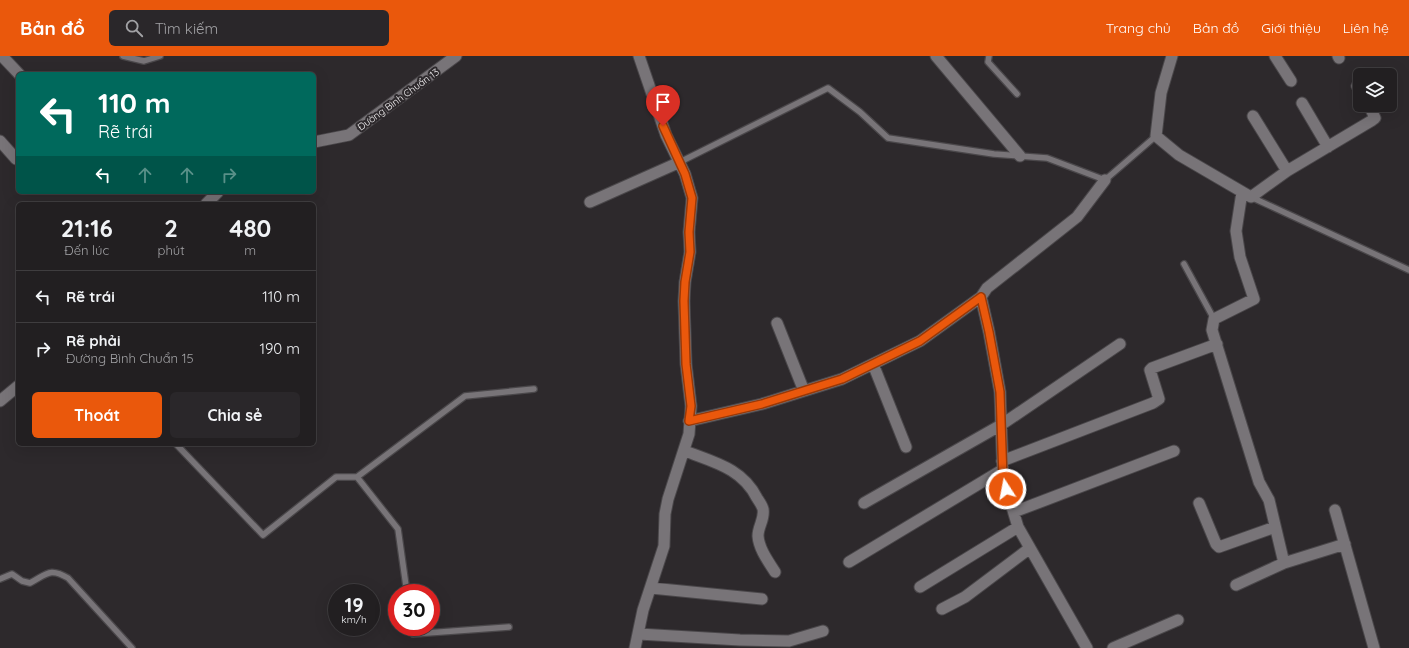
<!DOCTYPE html>
<html lang="vi">
<meta charset="utf-8">
<style>
:root{--surface:#221f21;--page:#2a272a;--text:#f1f3f6;--muted:#a2a2a5;--line:#3f3d3f;--accent:#ea580c}
body{margin:0;font-family:Quicksand,sans-serif;background:var(--page);color:var(--text);height:100vh;display:flex;flex-direction:column;font-size:15px;white-space:nowrap}
*{box-sizing:border-box;margin:0}
p{font-size:13px;color:var(--muted)}
.icon{flex:none;width:22px;height:22px;fill:none;stroke:currentColor;stroke-width:2;stroke-linecap:round;stroke-linejoin:round}
.map{position:relative;flex:1;overflow:hidden}
.drawer{position:absolute;left:16px;top:146px;width:300px;height:244px;display:flex;flex-direction:column;background:var(--surface);border-radius:6px;box-shadow:0 4px 16px #0002,0 0 0 1px var(--line)}
.drawer>*{flex:none}
.hud{position:absolute;left:16px;top:16px;width:300px;height:122px;border-radius:6px;box-shadow:0 4px 16px #0002,0 0 0 1px var(--line);background:#00695c;color:#fff;overflow:hidden}
.buttons{position:absolute;left:1353px;top:12px;display:grid;gap:8px}
.buttons a{display:grid;place-items:center;width:44px;height:44px;border-radius:6px;background:var(--surface);box-shadow:0 4px 16px #0002,0 0 0 1px var(--line);font-size:20px}
.speed{position:absolute;left:328px;top:528px;display:flex;gap:8px;font-size:20px;font-weight:700;text-align:center}
.speed>*{display:grid;place-content:center;width:52px;height:52px;border-radius:50%;background:var(--surface);box-shadow:0 4px 16px #0002,0 0 0 1px var(--line);line-height:1}
.speed small{font-size:10px;font-weight:400}
.speed .limit{border:6px solid #d22;background:#fff;color:#111}
.pin{position:absolute;display:grid;place-items:center;width:34px;height:34px;color:#fff;margin:-41px -17px;border-radius:50% 50% 50% 0;rotate:-45deg;box-shadow:0 0 4px #0007}
.pin .icon{rotate:45deg}
.me{position:absolute;width:44px;margin:-22px;rotate:349deg;stroke-linejoin:round;filter:drop-shadow(0 0 3px #0008)}
.turn{display:flex;align-items:center;gap:14px;height:84px;padding:0 16px;font-size:18px}
.turn .icon{width:52px;height:52px;stroke-width:2.5}
.turn b{display:block;font-size:28px;line-height:34px}
.lanes{display:flex;align-items:center;height:38px;padding:0 16px;background:#0003;justify-content:center;gap:20px;direction:ltr}
.lanes .off{opacity:.35}
.eta{display:flex;justify-content:space-evenly;align-items:center;height:68px;text-align:center}
.eta b{font-size:24px;font-weight:700;line-height:28px}
.primary-button{display:flex;gap:8px;margin-top:auto;padding:8px 16px}
.primary-button a{flex:1;height:46px;border-radius:6px;background:var(--accent);color:#fff;font-size:16px;font-weight:700;line-height:46px;text-align:center}
.primary-button a+a{background:var(--page);color:var(--text)}
ul{padding:0;list-style:none}
li{display:flex;align-items:center;gap:12px;height:52px;padding:0 16px;border-top:1px solid var(--line)}
li div{flex:1}
li b{display:block;font-size:15px}
li em{font-style:normal}
header{display:flex;align-items:center;gap:24px;box-sizing:border-box;height:56px;padding:0 20px;background:var(--accent);color:#fff}
header strong{font-size:19px}
nav{display:flex;gap:22px;margin-inline-start:auto;font-size:14px}
.search{width:280px;height:36px;background:var(--page);display:flex;align-items:center;gap:10px;box-sizing:border-box;padding:0 14px;border-radius:6px;color:var(--muted);font-size:15px}
.map>svg:first-child{display:block}
</style>
<header>
<strong>Bản đồ</strong>
<div class="search"><svg class="icon" aria-label="search" viewBox="0 0 24 24"><circle cx="10" cy="10" r="6"/><path d="M15 15l6 6"/></svg>Tìm kiếm</div>
<nav><a>Trang chủ</a><a>Bản đồ</a><a>Giới thiệu</a><a>Liên hệ</a></nav>
</header>
<div class="map">
<svg width="1409" height="592" viewBox="0 0 1409 592">
<rect width="100%" height="100%" fill="#2d292c"/>
<g fill="none" stroke-linecap="round" stroke-linejoin="round">
<g stroke="#4a474a" stroke-width="8">
<path id="service" d="M123,0L144,5L160,0
M989,0L988,6L1017,38
M680,106L828,32L860,56L888,82L994,98L1047,102L1105,124L1156,80
M1251,141L1409,214
M1184,208L1214,263
M176,388L263,479L336,421H357L465,340L534,333
M357,421L398,473L407,537
M0,523L12,518L22,525L30,527C47,518 50,511 68,522L132,592
M412,571L413,578L509,571"/>
</g>
<g stroke="#4a474a" stroke-width="13">
<path id="minor" d="M2,0L19,18
M936,0L1020,100
M1172,0L1161,37L1156,80L1179,99L1251,141L1287,115L1371,65L1375,62L1369,49
M1275,0L1291,25
M1338,0L1339,2
M1357,30L1360,35
M1302,47L1328,91
M1253,60L1287,115
M0,85L16,103
M314,86L349,79L456,0
M1242,136L1236,175L1240,201L1254,243L1214,263L1212,274L1259,426L1269,444L1284,507
M590,146L680,106
M206,148L218,136
M777,267L804,335
M873,308L906,391
M0,345L18,330
M689,365L762,348L842,323L920,285L981,241
M685,395C713,406 742,412 757,442C759,445 762,449 763,453C765,463 758,470 758,480C759,493 768,505 775,516
M1002,405L1153,347L1159,343L1150,314L1152,312L1217,288
M864,447L1001,369L1120,288
M1199,447L1216,488L1219,491L1275,471
M1335,454L1374,592
M1014,456L1174,395
M849,506L1002,414
M1236,529L1284,507L1345,488
M920,531L1018,471
M651,532L762,543
M942,553L965,541L1030,492
M639,578L740,584L789,585L823,575
M635,592L643,554L664,490L665,458L668,443L689,378L691,350L686,308L684,245L685,226L690,196L689,176L692,142L685,118L666,79L639,0
M1087,592L1018,471L1003,421L1000,336L989,276L981,241L987,232L1077,161L1105,124
M1113,592L1178,564"/>
</g>
<use href="#service" stroke="#787478" stroke-width="5.5"/>
<use href="#minor" stroke="#787478" stroke-width="11"/>
</g>
<g fill="none" stroke-linecap="round" stroke-linejoin="round">
<g stroke="#983908" stroke-width="10">
<path id="route" d="M663,70L685,118L692,142L689,176L690,196L685,226L684,245L686,308L691,350L689,365L762,348L842,323L920,285L981,241L989,276L1000,336L1003,422L1006,433"/>
</g>
<use href="#route" stroke="#ea580c" stroke-width="7"/>
</g>
<g text-anchor="middle" stroke-width="4" stroke-linejoin="round" paint-order="stroke">
<g font-size="10" fill="#f2f0f2" stroke="#2d292c">
<text transform="translate(398 43) rotate(-36)" y="4">Đường Bình Chuẩn 13</text>
</g>
</g>
</svg>
<div class="buttons">
<a><svg class="icon" aria-label="layers" viewBox="0 0 24 24"><path d="M12 4l9 5-9 5-9-5zM3 14l9 5 9-5"/></svg></a>
</div>
<div class="speed"><div>19<small>km/h</small></div><div class="limit">30</div></div>
<div class="pin" style="left:663px;top:70px;background:#d93025"><svg class="icon" aria-label="arrive" viewBox="0 0 24 24"><path d="M6 21V4h12l-3 4 3 4H6"/></svg></div>
<svg class="me" style="left:1006px;top:433px" viewBox="-20 -20 40 40"><circle r="17" fill="#ea580c" stroke="#fff" stroke-width="3"/><path d="M0-11L8 9 0 5-8 9z" fill="#fff"/></svg>
<div class="hud">
<div class="turn"><svg class="icon" aria-label="left" viewBox="0 0 24 24"><path d="M17 20v-9H6M10 6l-5 5 5 5"/></svg><div><b>110 m</b>Rẽ trái</div></div>
<div class="lanes"><svg class="icon" aria-label="left" viewBox="0 0 24 24"><path d="M17 20v-9H6M10 6l-5 5 5 5"/></svg><svg class="icon off" aria-label="ahead" viewBox="0 0 24 24"><path d="M12 20V5M6 11l6-6 6 6"/></svg><svg class="icon off" aria-label="ahead" viewBox="0 0 24 24"><path d="M12 20V5M6 11l6-6 6 6"/></svg><svg class="icon off" aria-label="right" viewBox="0 0 24 24"><path d="M7 20v-9h11M14 6l5 5-5 5"/></svg></div>
</div>
<section class="drawer">
<div class="eta">
<div><b>21:16</b><p>Đến lúc</p></div>
<div><b>2</b><p>phút</p></div>
<div><b>480</b><p>m</p></div>
</div>
<ul>
<li><svg class="icon" aria-label="left" viewBox="0 0 24 24"><path d="M17 20v-9H6M10 6l-5 5 5 5"/></svg><div><b>Rẽ trái</b></div><em>110 m</em></li>
<li><svg class="icon" aria-label="right" viewBox="0 0 24 24"><path d="M7 20v-9h11M14 6l5 5-5 5"/></svg><div><b>Rẽ phải</b><p>Đường Bình Chuẩn 15</p></div><em>190 m</em></li>
</ul>
<div class="primary-button"><a>Thoát</a><a>Chia sẻ</a></div>
</section>
</div>
